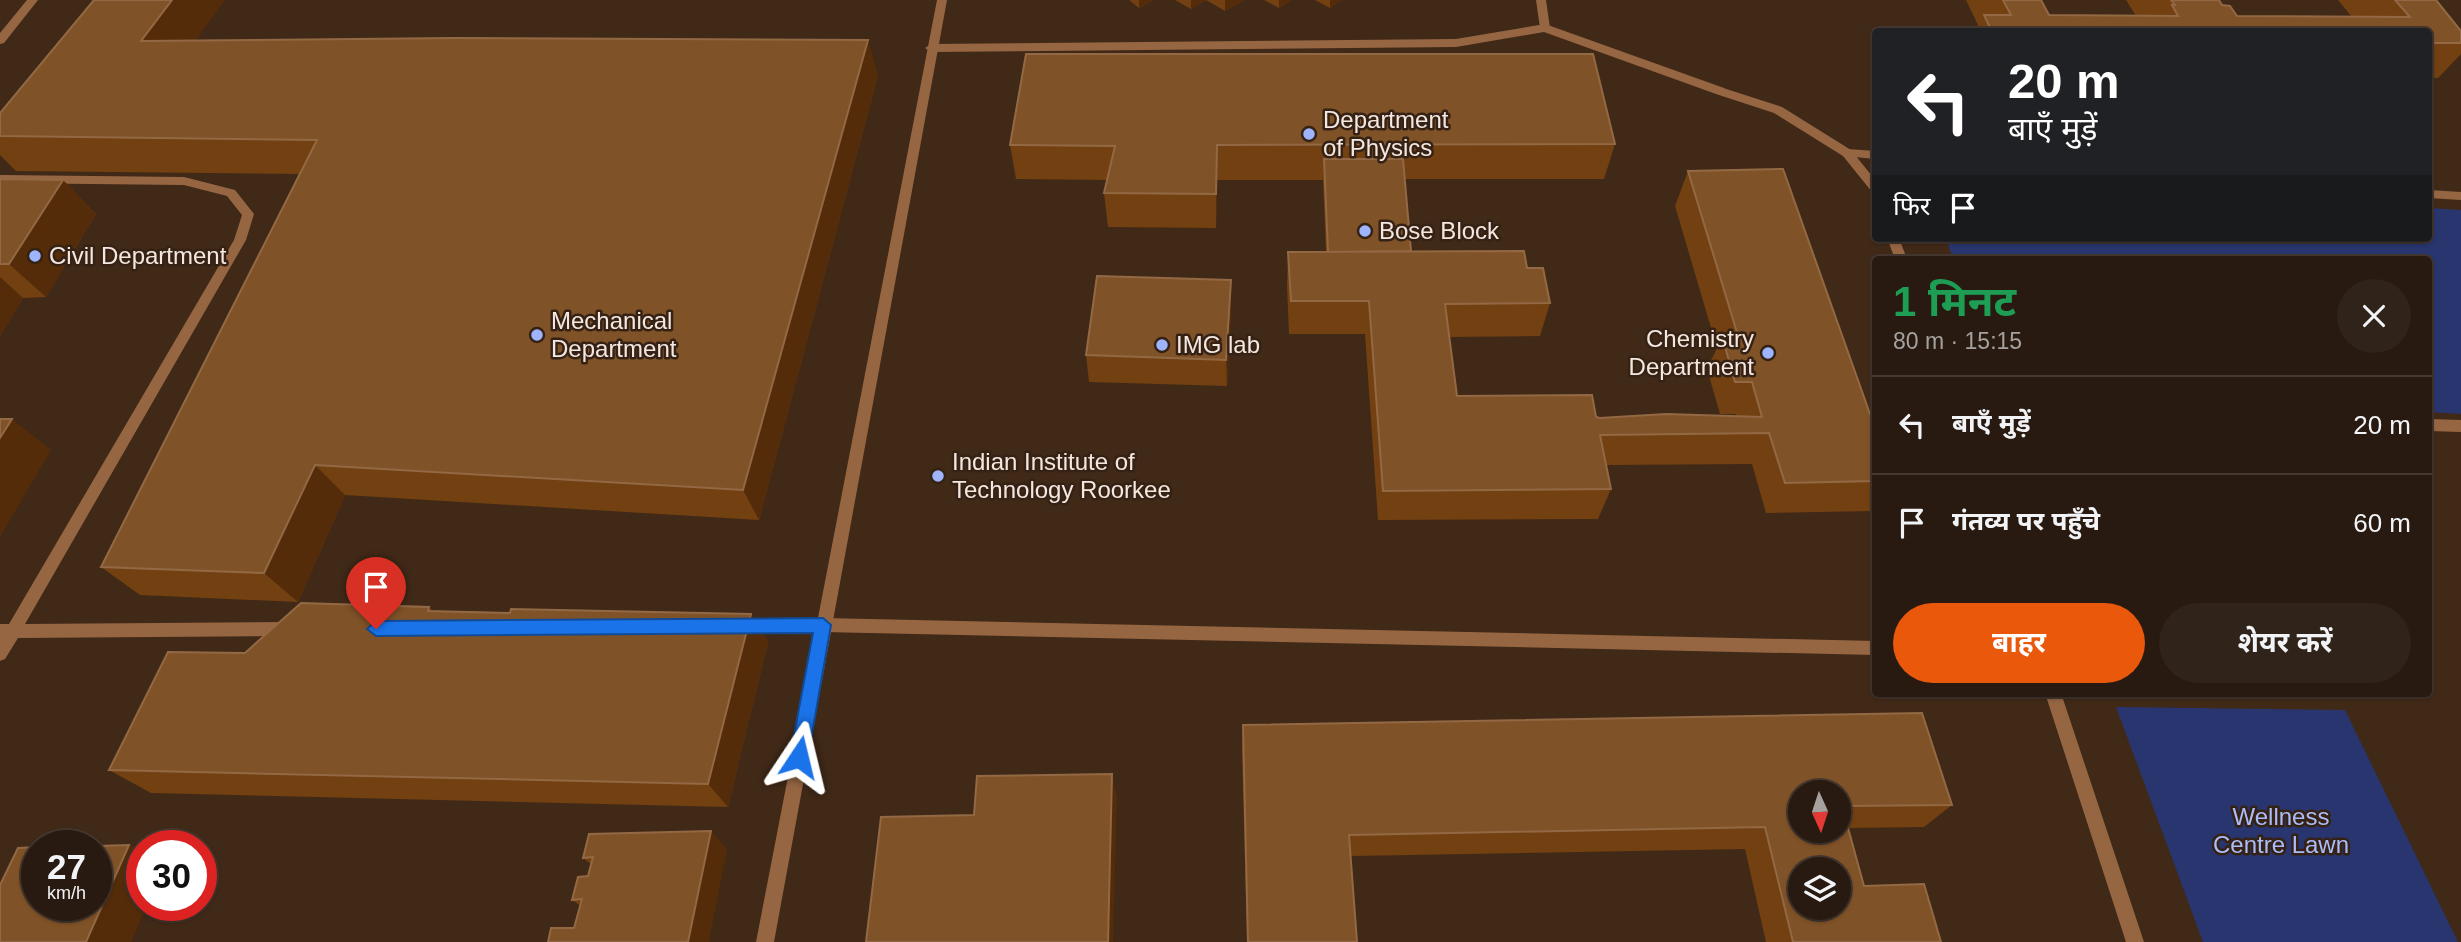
<!DOCTYPE html>
<html lang="hi">
<meta charset="utf-8">
<style>
:root{--surface:#281a10;--page:#302319;--text:#f1f3f6;--muted:#a5a19f;--line:#443830;--accent:#ea580c}
body{margin:0;font-family:Helvetica,"Noto Sans Devanagari",sans-serif;background:var(--page);color:var(--text);height:100vh;display:flex;flex-direction:column;font-size:26px;white-space:nowrap}
*{box-sizing:border-box;margin:0}
p{font-size:23px;color:var(--muted)}
.icon{flex:none;width:38px;height:38px;fill:none;stroke:currentColor;stroke-width:2;stroke-linecap:round;stroke-linejoin:round}
.map{position:relative;flex:1;overflow:hidden}
.drawer{position:absolute;left:1872px;top:256px;width:560px;height:441px;display:flex;flex-direction:column;background:var(--surface);border-radius:7px;box-shadow:0 2px 5px #0004,0 0 0 2px var(--line)}
.drawer>*{flex:none}
.guide{position:absolute;left:1872px;top:28px;width:560px;height:214px;border-radius:7px;box-shadow:0 2px 5px #0004,0 0 0 2px var(--line);background:#202124;color:#fff;overflow:hidden}
.needle{width:46px;rotate:177deg}
.fabs{position:absolute;left:1788px;top:780px;display:grid;gap:14px}
.fabs a{display:grid;place-items:center;width:63px;height:63px;border-radius:50%;background:var(--surface);box-shadow:0 2px 5px #0004,0 0 0 2px var(--line);font-size:35px}
.speed{position:absolute;left:21px;top:830px;display:flex;gap:14px;font-size:35px;font-weight:700;text-align:center}
.speed>*{display:grid;place-content:center;width:91px;height:91px;border-radius:50%;background:var(--surface);box-shadow:0 2px 5px #0004,0 0 0 2px var(--line);line-height:1}
.speed small{font-size:18px;font-weight:400}
.speed .limit{border:10px solid #d22;background:#fff;color:#111}
.pin{position:absolute;display:grid;place-items:center;width:60px;height:60px;color:#fff;margin:-72px -30px;border-radius:50% 50% 50% 0;rotate:-45deg;box-shadow:0 0 7px #0007}
.pin .icon{rotate:45deg}
.me{position:absolute;width:77px;margin:-38px;rotate:10deg;stroke-linejoin:round;filter:drop-shadow(0 0 5px #0008)}
.turn{display:flex;align-items:center;gap:24px;height:147px;padding:0 21px;font-size:32px}
.turn .icon{width:91px;height:91px;stroke-width:2.5}
.turn b{display:block;font-size:49px;line-height:60px}
.then{display:flex;align-items:center;height:66px;padding:0 21px;background:#0003;gap:14px;font-size:26px}
.round{display:grid;place-items:center;flex:none;width:74px;height:74px;border-radius:37px;background:var(--page)}
.summary{display:flex;align-items:center;justify-content:space-between;height:119px;padding:0 21px}
h1{font-size:42px;font-weight:700;line-height:52px;color:#1e9e55}
.cta{display:flex;gap:14px;margin-top:auto;padding:14px 21px}
.cta a{flex:1;height:80px;border-radius:42px;background:var(--accent);color:#fff;font-size:28px;font-weight:700;line-height:80px;text-align:center}
.cta a+a{background:var(--page);color:var(--text)}
ul{padding:0;list-style:none}
li{display:flex;align-items:center;gap:21px;height:98px;padding:0 21px;border-top:2px solid var(--line)}
li div{flex:1}
li b{display:block;font-size:26px}
li em{font-style:normal}
.map>svg:first-child{display:block}
</style>
<div class="map">
<svg width="2461" height="942" viewBox="0 0 2461 942">
<rect width="100%" height="100%" fill="#352215"/>
<path fill="#412917" fill-rule="evenodd" d="M0,0H2461V942H0ZM1876,32H2429V238H1876ZM1876,259H2429V693H1876ZM1801,793H1839V831H1801ZM37,845H96V905H37ZM142,845H201V905H142ZM1801,870H1839V908H1801Z"/>
<path fill="#28356e" d="M2429,208L2461,210V414L2429,412V259H1953L1946,238H2429Z
M2116,707L2345,710L2458,942H2203Z"/>
<g fill="none" stroke-linecap="round" stroke-linejoin="round">
<path fill="#966643" fill-rule="evenodd" d="M1545,24L1724,88L1726,91L1724,94H1716L1544,32L1456,47L931,52L925,48L931,44L1456,39Z
M1847,149L1876,151V159L1843,156L1841,153Z
M2429,190L2461,192V200L2429,198Z
M2429,419L2461,420V432L2429,431Z
M823,618L1876,641V655L823,632L818,630L815,625L818,620Z"/>
<path fill="#966643" fill-rule="evenodd" d="M27,0H38L4,43L0,44V33Z
M937,0H947L774,942H756L816,632L740,633L735,631L732,626L735,621L740,619L818,618Z
M1536,0H1546L1550,28L1549,30L1545,32L1540,28Z
M1720,87L1782,107L1851,150L1876,181V193L1872,192L1843,156L1774,113L1716,94V88Z
M0,175L184,177L235,190L254,214L246,240L25,624L289,622L294,624L297,629L294,634L289,636L18,638L5,659L0,661V624H9L234,240L242,215L227,196L184,185L0,183Z
M1887,238H1899L1907,259H1895Z
M2045,693H2061L2144,942H2126Z"/>
</g>
<path fill="#724011" d="M1129,0H1153L1139,8Z
M1175,0H1244L1225,11L1206,0L1191,9Z
M1264,0H1291L1279,8Z
M1315,0H1341L1330,8Z
M1966,0H2041L2049,15L2136,16L2126,0H2219L2222,5L2237,16L2352,17L2338,0H2436L2461,31V54L2438,78H2429V32H1975L1978,25Z
M195,41L878,75L759,520L345,495L298,602L140,595L101,567L300,174L16,171L0,155V113Z
M1615,144L1604,179H1405L1411,251L1527,268L1550,303L1540,336L1449,337L1457,396L1600,418L1736,416V414H1720L1707,369L1717,348L1675,206L1688,171L1876,431V505L1872,511L1766,513L1752,464L1606,465L1611,489L1598,519L1378,520L1365,334H1289L1287,286L1288,252H1326L1323,180H1217L1216,228L1108,227L1104,193L1107,180L1016,179L1010,145Z
M0,179L63,180L96,214L46,297L23,298L0,336Z
M1231,308L1227,386L1089,382L1086,355Z
M429,607L433,611L510,613L751,614L768,642L728,807L151,793L109,770L245,653Z
M1243,725L1952,805L1924,827L1848,828L1864,886L1941,942H1766L1745,849L1351,856L1357,942H1247L1242,750Z
M727,849L574,928L581,906L572,900L588,876L591,864L583,858Z"/>
<path fill="#542c09" d="M172,0H225L169,77L141,41Z
M1139,0H1153L1139,8Z
M1191,0H1206L1191,9Z
M1225,0H1244L1225,11Z
M1279,0H1291L1279,8Z
M1330,0H1341L1330,8Z
M868,40L878,75L759,520L743,490Z
M1217,145V180L1216,228V194Z
M63,180L96,214L46,297L9,264Z
M0,277L23,298L0,336Z
M1231,280V308L1227,386L1226,360Z
M12,419L51,450L0,537V438Z
M315,465L345,495L298,602L264,573Z
M751,614L768,642L728,807L708,784Z
M1112,774L1117,797L1113,942H1108Z
M711,831L727,849L709,942H688Z
M129,845L142,851V905H147L131,942H86Z"/>
<path fill="#805227" stroke="#926944" stroke-width="2" fill-rule="evenodd" d="M94,0H172L141,41L456,38L868,40L743,490L315,465L264,573L101,567L317,140L0,136V113Z
M2003,0H2041L2049,15L2178,16L2172,5H2175L2171,0H2219L2222,5L2230,6L2237,16L2410,17L2395,0H2436L2461,31V43H2429V32H1992L1984,15H2011Z
M1026,54H1593L1615,144L1217,145L1216,194L1104,193L1115,146L1010,145Z
M1324,159H1403L1411,251L1328,252Z
M1783,169L1876,431V481L1785,483L1769,433L1600,435L1611,489L1383,491L1369,301H1291L1288,252L1524,251L1527,268H1543L1550,303L1445,304L1457,396L1592,395L1596,417L1600,418L1666,414L1762,417L1752,382H1735L1722,336H1738L1688,171Z
M0,179L63,180L9,264H0Z
M1097,276L1231,280L1226,360L1086,355Z
M0,419H12L0,438Z
M301,603L429,607L428,611L510,613L511,609L751,614L708,784L109,770L168,652L245,653Z
M1922,713L1952,805L1842,806L1864,886L1924,884L1941,942H1793L1765,827L1349,835L1357,942H1248L1243,725ZM1801,793H1839V831H1801ZM1801,870H1839V908H1801Z
M1112,774L1108,942H866L881,817L974,815L977,776Z
M711,831L688,942H548L551,928H574L582,899L572,900L578,877L588,876L593,857L583,858L589,834Z
M129,845L86,942H0V885L18,848L37,847V905H96V846Z"/>
<path fill="#1a73e8" stroke="#114b97" stroke-width="2" d="M823,618L831,625L808,757L805,763L799,766L792,763L790,757L813,633L376,636L367,629L376,621Z"/>
<g fill="#9eb4fd" stroke="#352215" stroke-width="2.5">
<circle cx="1309" cy="134" r="7"/>
<circle cx="1365" cy="231" r="7"/>
<circle cx="35" cy="256" r="7"/>
<circle cx="537" cy="335" r="7"/>
<circle cx="1162" cy="345" r="7"/>
<circle cx="1768" cy="353" r="7"/>
<circle cx="938" cy="476" r="7"/>
</g>
<g text-anchor="middle" stroke-width="5" stroke-linejoin="round" paint-order="stroke">
<g font-size="24" fill="#f4e7df" stroke="#352215" text-anchor="start">
<text x="1323" y="128">Department<tspan x="1323" dy="28">of Physics</tspan></text>
<text x="1379" y="239">Bose Block</text>
<text x="49" y="264">Civil Department</text>
<text x="551" y="329">Mechanical<tspan x="551" dy="28">Department</tspan></text>
<text x="1754" y="347" text-anchor="end">Chemistry<tspan x="1754" dy="28">Department</tspan></text>
<text x="1176" y="353">IMG lab</text>
<text x="952" y="470">Indian Institute of<tspan x="952" dy="28">Technology Roorkee</tspan></text>
</g>
<g font-size="24" fill="#aabcf9" stroke="#352215">
<text x="2281" y="825">Wellness<tspan x="2281" dy="28">Centre Lawn</tspan></text>
</g>
</g>
</svg>
<div class="fabs">
<a><svg class="needle" viewBox="-14 -14 28 28"><path d="M0-13l5 13h-10z" fill="#e53935"/><path d="M0 13l5-13h-10z" fill="#a5a19f"/></svg></a>
<a><svg class="icon" aria-label="layers" viewBox="0 0 24 24"><path d="M12 4l9 5-9 5-9-5zM3 14l9 5 9-5"/></svg></a>
</div>
<div class="speed"><div>27<small>km/h</small></div><div class="limit">30</div></div>
<div class="pin" style="left:376px;top:629px;background:#d93025"><svg class="icon" aria-label="arrive" viewBox="0 0 24 24"><path d="M6 21V4h12l-3 4 3 4H6"/></svg></div>
<svg class="me" style="left:799px;top:757px" viewBox="-20 -20 40 40"><path d="M0-17L14 15 0 8-14 15z" fill="#1a73e8" stroke="#fff" stroke-width="4"/></svg>
<div class="guide">
<div class="turn"><svg class="icon" aria-label="left" viewBox="0 0 24 24"><path d="M17 20v-9H6M10 6l-5 5 5 5"/></svg><div><b>20 m</b>बाएँ मुड़ें</div></div>
<div class="then">फिर<svg class="icon" aria-label="arrive" viewBox="0 0 24 24"><path d="M6 21V4h12l-3 4 3 4H6"/></svg></div>
</div>
<section class="drawer">
<div class="summary"><div><h1>1 मिनट</h1><p>80 m · 15:15</p></div><a class="round"><svg class="icon" aria-label="close" viewBox="0 0 24 24"><path d="M6 6l12 12M18 6L6 18"/></svg></a></div>
<ul>
<li><svg class="icon" aria-label="left" viewBox="0 0 24 24"><path d="M17 20v-9H6M10 6l-5 5 5 5"/></svg><div><b>बाएँ मुड़ें</b></div><em>20 m</em></li>
<li><svg class="icon" aria-label="arrive" viewBox="0 0 24 24"><path d="M6 21V4h12l-3 4 3 4H6"/></svg><div><b>गंतव्य पर पहुँचे</b></div><em>60 m</em></li>
</ul>
<div class="cta"><a>बाहर</a><a>शेयर करें</a></div>
</section>
</div>
